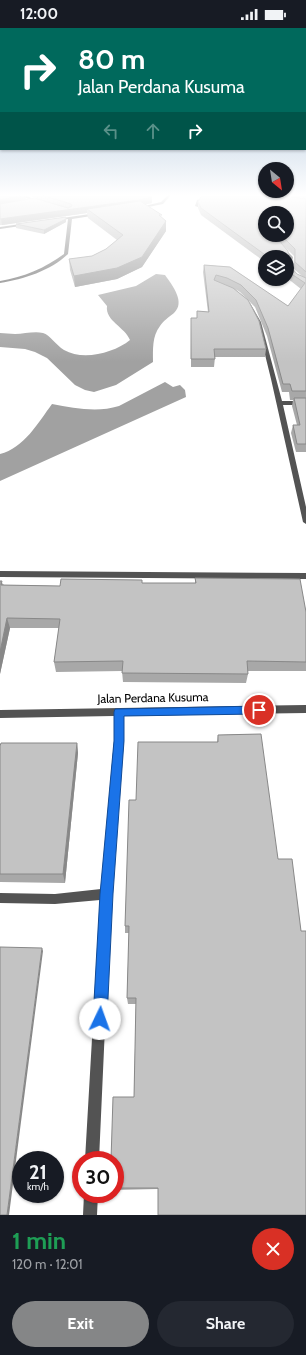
<!DOCTYPE html>
<meta charset="utf-8">
<style>
:root{--surface:#171b24;--page:#242831;--text:#f1f3f6;--muted:#9ea1a6;--accent:#858687}
body{margin:0;font-family:Cabin,sans-serif;background:var(--page);color:var(--text);height:100vh;display:flex;flex-direction:column;font-size:15px;white-space:nowrap}
*{box-sizing:border-box;margin:0}
p{font-size:13px;color:var(--muted)}
.icon{flex:none;width:22px;height:22px;fill:none;stroke:currentColor;stroke-width:2;stroke-linecap:round;stroke-linejoin:round}
.map{position:relative;height:1187px;overflow:hidden}
.panel{display:flex;flex-direction:column;background:var(--surface);flex:1}
.panel>*{flex:none}
.banner{position:absolute;left:0px;top:0px;width:306px;height:122px;box-shadow:0 1px 3px #0004;background:#00695c;color:#fff;overflow:hidden}
.needle{width:26px;rotate:150deg}
.tools{position:absolute;left:258px;top:134px;display:grid;gap:8px}
.tools a{display:grid;place-items:center;width:36px;height:36px;border-radius:50%;background:var(--surface);box-shadow:0 1px 3px #0004;font-size:20px}
.speed{position:absolute;left:12px;top:1123px;display:flex;gap:8px;font-size:20px;font-weight:700;text-align:center}
.speed>*{display:grid;place-content:center;width:52px;height:52px;border-radius:50%;background:var(--surface);box-shadow:0 1px 3px #0004;line-height:1}
.speed small{font-size:10px;font-weight:400}
.speed .limit{border:6px solid #d22;background:#fff;color:#111}
.pin{position:absolute;display:grid;place-items:center;width:34px;height:34px;color:#fff;margin:-17px;border:2px solid #fff;border-radius:50%;box-shadow:0 1px 4px #0007}
.me{position:absolute;width:44px;margin:-22px;rotate:3deg;stroke-linejoin:round;filter:drop-shadow(0 0 3px #0008)}
.turn{display:flex;align-items:center;gap:14px;height:84px;padding:0 12px;font-size:18px}
.turn .icon{width:52px;height:52px;stroke-width:2.5}
.turn b{display:block;font-size:28px;line-height:34px}
.lanes{display:flex;align-items:center;height:38px;padding:0 12px;background:#0003;justify-content:center;gap:20px;direction:ltr}
.lanes .off{opacity:.35}
.round{display:grid;place-items:center;flex:none;width:42px;height:42px;border-radius:21px;background:var(--page)}
.head{display:flex;align-items:center;justify-content:space-between;height:68px;padding:0 12px}
h1{font-size:24px;font-weight:700;line-height:30px;color:#1e9e55}
.cta{display:flex;gap:8px;margin-top:auto;padding:8px 12px}
.cta a{flex:1;height:46px;border-radius:24px;background:var(--accent);color:#fff;font-size:16px;font-weight:700;line-height:46px;text-align:center}
.cta a+a{background:var(--page);color:var(--text)}
.status{display:flex;justify-content:space-between;align-items:center;height:28px;padding:0 20px;background:var(--surface);direction:ltr}
.status svg{height:11px;fill:currentColor}
.map>svg:first-child{display:block}
</style>
<div class="status"><b>12:00</b><svg viewBox="0 0 49 12"><path d="M0 12V9h3v3zM5 12V6h3v6zM10 12V3h3v9zM15 12V0h3v12zM26 1h20v11H26zM47 4h2v5h-2z"/></svg></div>
<div class="map">
<svg width="306" height="1187" viewBox="0 0 306 1187">
<rect width="100%" height="100%" fill="#fff"/>
<path fill="#a1a1a1" d="M156,246L165,247C172,257 186,274 174,285C169,289 163,293 160,298C152,308 153,322 153,334L116,357L94,364L85,362L75,357L47,330L35,324L25,321L0,319V305C5,305 10,306 15,306C24,306 34,303 43,305C50,307 56,317 64,322C83,333 114,325 130,312C125,299 105,293 107,278L98,267L136,258Z
M165,354L173,359L180,357L185,362L186,369L0,453V426C24,420 38,395 52,376C74,380 97,385 119,378Z"/>
<g fill="none" stroke-linecap="round" stroke-linejoin="round">
<path fill="#535353" fill-rule="evenodd" d="M168,167H171L163,176L138,181L136,180L161,174Z
M213,167H219L200,174L198,179L195,178L197,172Z
M97,185L98,187L72,191L68,226C50,243 24,251 0,255V253C24,249 45,240 64,226L68,191L0,201V199Z"/>
<path fill="#535353" fill-rule="evenodd" d="M20,167H25L40,174L37,175Z
M281,219H283L293,229C290,244 295,245 306,254V257C293,251 285,244 289,229L281,221Z
M246,275H250L261,294L282,373H306V377H283L306,479V496L303,494L271,351L257,294L246,276Z
M0,543L306,545V551L0,549Z
M306,677V685L124,688V713L111,866L99,1132H85L100,872L55,876L0,875V865L55,866L101,861L114,713V688L0,690V682Z
M84,1166H98L97,1187H83Z"/>
</g>
<path fill="#a8a8a8" fill-rule="evenodd" d="M0,167H26V171H36L29,167H145L152,175L145,176L162,190L166,203L142,239L117,251L75,259L70,242L69,231L92,228L106,221L117,212L88,190L87,185L2,197H0Z
M206,167H306V424H296L291,405L293,397H297L292,378L293,372H290L289,364H282L267,308L255,279L240,264L235,261L248,272L259,293L266,321L265,329H215L214,339H191V290H197V283L208,284L203,244L204,237L230,239L288,278L301,261L287,250V229H265V234L201,187L198,180V174L201,169ZM265,185H287V207H265ZM284,218L294,228V241L302,248L297,246L289,237L288,223Z
M66,193V194L44,206L16,200V196Z
M195,550L306,584V643H248V646L246,655L123,654L122,643L56,644L54,634L59,600H10L0,646V553L4,557L60,558L142,555H195Z
M261,706L158,1161L115,1162V1132L134,1069L136,976H128L127,970L129,905H125V898L136,772L217,714L218,707Z
M77,715L78,725L65,855L0,854V718Z"/>
<path fill="#888" d="M23,167H26V172L0,178V172Z
M152,169V175L139,178L87,181V185L2,197L1,191Z
M66,189V194L44,206V202Z
M166,193V203L142,239L117,251L75,259L74,248Z
M7,590L10,600L0,646V624Z
M77,715L78,725L65,855L63,846Z
M42,920L43,923L9,1187H7Z"/>
<path fill="#c3c3c3" stroke="#888" fill-rule="evenodd" d="M0,167H23L0,172Z
M42,167H145L152,169L139,172L0,191V176L34,170L68,180L72,178L71,176Z
M206,167H274L306,171V244L295,234V221L285,211H281V215L288,223L289,237L297,246L306,250V363H292L290,356H283L268,300L256,272L241,257L227,250L216,247L214,252L233,260L248,272L259,293L266,321H214L215,331H191V290H197V283L209,284L204,237L230,239L288,278L305,255L287,243V229H268L201,180L198,174L201,169ZM265,185H287V207H265Z
M140,173L162,187H159L166,193L142,229L117,240L74,248L69,231L92,228L106,221L123,207L87,181Z
M66,189V191L44,202L16,196Z
M294,370H306V416H297L293,397H300Z
M195,550L300,551L306,584V634L247,633L248,646L122,645L123,633L54,634L60,591L7,590L0,624V553H2L1,557L60,558L61,551L142,552V555H196Z
M261,706L278,831H292L301,903H306V1187H158V1160H115V1132H111L113,1069H134L136,970H127L129,898H125L129,772H136L138,714H218V707Z
M1,715H77L63,846H0V718Z
M0,919L42,920L7,1187H0Z"/>
<linearGradient id="sky" x2="0" y2="1"><stop stop-color="#8baccc"/><stop offset="0.5" stop-color="#fff"/><stop offset="1" stop-color="#fff" stop-opacity="0"/></linearGradient>
<rect width="306" height="334" fill="url(#sky)"/>
<path fill="#1a73e8" stroke="#114b97" d="M259,678L263,679L264,682L263,685L259,686L124,688V713L113,866L107,991L105,996L100,998L95,996L93,991L100,866L114,713V684L115,681Z"/>
<g text-anchor="middle" stroke-width="3.5" stroke-linejoin="round" paint-order="stroke">
<g font-size="12" fill="#000" stroke="#fff">
<text transform="translate(153 670) rotate(-1)" y="4">Jalan Perdana Kusuma</text>
</g>
</g>
</svg>
<div class="tools">
<a><svg class="needle" viewBox="-14 -14 28 28"><path d="M0-13l5 13h-10z" fill="#e53935"/><path d="M0 13l5-13h-10z" fill="#9ea1a6"/></svg></a>
<a><svg class="icon" aria-label="search" viewBox="0 0 24 24"><circle cx="10" cy="10" r="6"/><path d="M15 15l6 6"/></svg></a>
<a><svg class="icon" aria-label="layers" viewBox="0 0 24 24"><path d="M12 4l9 5-9 5-9-5zM3 14l9 5 9-5"/></svg></a>
</div>
<div class="speed"><div>21<small>km/h</small></div><div class="limit">30</div></div>
<div class="pin" style="left:259px;top:682px;background:#d93025"><svg class="icon" aria-label="arrive" viewBox="0 0 24 24"><path d="M6 21V4h12l-3 4 3 4H6"/></svg></div>
<svg class="me" style="left:100px;top:991px" viewBox="-20 -20 40 40"><circle r="19" fill="#fff"/><path d="M0-13L10 11 0 6-10 11z" fill="#1a73e8"/></svg>
<div class="banner">
<div class="turn"><svg class="icon" aria-label="right" viewBox="0 0 24 24"><path d="M7 20v-9h11M14 6l5 5-5 5"/></svg><div><b>80 m</b>Jalan Perdana Kusuma</div></div>
<div class="lanes"><svg class="icon off" aria-label="left" viewBox="0 0 24 24"><path d="M17 20v-9H6M10 6l-5 5 5 5"/></svg><svg class="icon off" aria-label="ahead" viewBox="0 0 24 24"><path d="M12 20V5M6 11l6-6 6 6"/></svg><svg class="icon" aria-label="right" viewBox="0 0 24 24"><path d="M7 20v-9h11M14 6l5 5-5 5"/></svg></div>
</div>
</div>
<section class="panel">
<div class="head"><div><h1>1 min</h1><p>120 m · 12:01</p></div><a class="round" style="background:#d93025;color:#fff"><svg class="icon" aria-label="close" viewBox="0 0 24 24"><path d="M6 6l12 12M18 6L6 18"/></svg></a></div>
<div class="cta"><a>Exit</a><a>Share</a></div>
</section>
